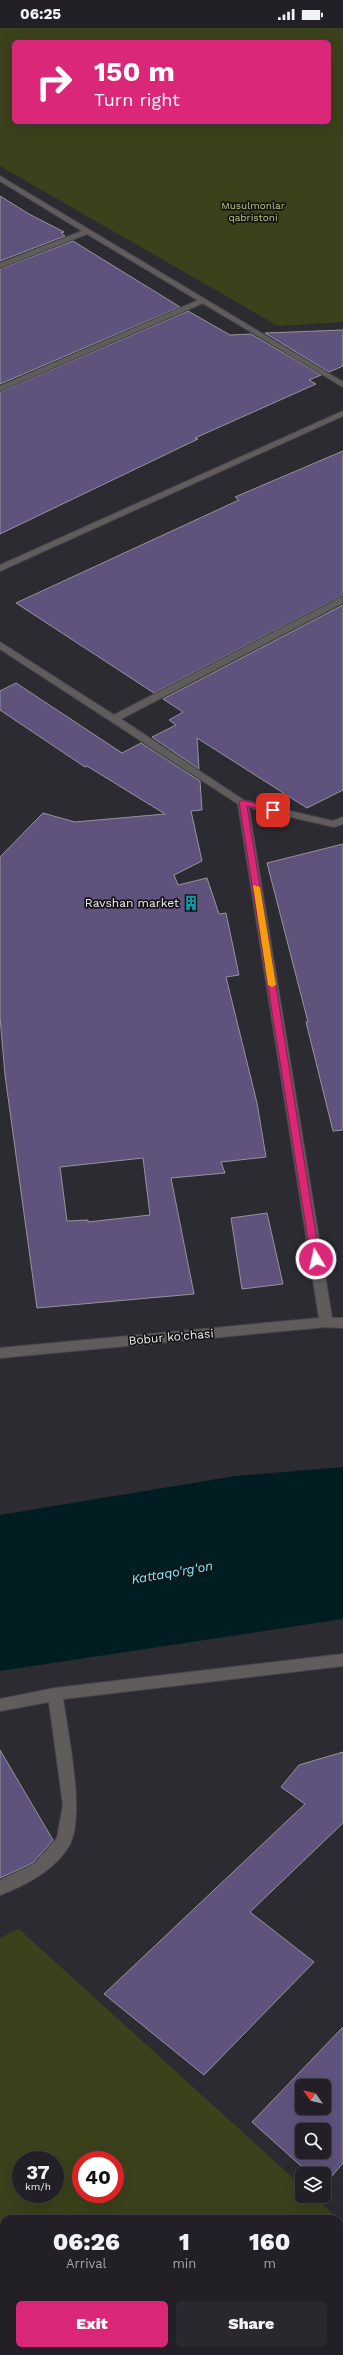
<!DOCTYPE html>
<style>
:root{--surface:#222026;--page:#2a282e;--text:#f1f3f6;--muted:#a2a3a7;--line:#3f3e43;--accent:#db2777}
body{margin:0;font-family:"Work Sans",sans-serif;background:var(--page);color:var(--text);height:100vh;display:flex;flex-direction:column;font-size:15px;white-space:nowrap}
*{box-sizing:border-box;margin:0}
p{font-size:13px;color:var(--muted)}
.icon{flex:none;width:22px;height:22px;fill:none;stroke:currentColor;stroke-width:2;stroke-linecap:round;stroke-linejoin:round}
.map{position:relative;flex:1;overflow:hidden}
.details{position:absolute;left:0px;top:2187px;width:343px;height:140px;display:flex;flex-direction:column;background:var(--surface);border-radius:12px 12px 0 0;box-shadow:0 4px 16px #0002,0 0 0 1px var(--line)}
.details>*{flex:none}
.banner{position:absolute;left:12px;top:12px;width:319px;height:84px;border-radius:6px;box-shadow:0 4px 16px #0002,0 0 0 1px var(--line);background:#db2777;color:#fff;overflow:hidden}
.needle{width:26px;rotate:304deg}
.fabs{position:absolute;left:295px;top:2051px;display:grid;gap:8px}
.fabs a{display:grid;place-items:center;width:36px;height:36px;border-radius:6px;background:var(--surface);box-shadow:0 4px 16px #0002,0 0 0 1px var(--line);font-size:20px}
.speed{position:absolute;left:12px;top:2123px;display:flex;gap:8px;font-size:20px;font-weight:700;text-align:center}
.speed>*{display:grid;place-content:center;width:52px;height:52px;border-radius:50%;background:var(--surface);box-shadow:0 4px 16px #0002,0 0 0 1px var(--line);line-height:1}
.speed small{font-size:10px;font-weight:400}
.speed .limit{border:6px solid #d22;background:#fff;color:#111}
.pin{position:absolute;display:grid;place-items:center;width:34px;height:34px;color:#fff;margin:-17px;border-radius:8px;box-shadow:0 2px 6px #0006}
.me{position:absolute;width:44px;margin:-22px;rotate:351deg;stroke-linejoin:round;filter:drop-shadow(0 0 3px #0008)}
.turn{display:flex;align-items:center;gap:14px;height:84px;padding:0 16px;font-size:18px}
.turn .icon{width:52px;height:52px;stroke-width:2.5}
.turn b{display:block;font-size:28px;line-height:34px}
.eta{display:flex;justify-content:space-evenly;align-items:center;height:68px;text-align:center}
.eta b{font-size:24px;font-weight:800;line-height:28px}
.primary-button{display:flex;gap:8px;margin-top:auto;padding:8px 16px}
.primary-button a{flex:1;height:46px;border-radius:6px;background:var(--accent);color:#fff;font-size:16px;font-weight:800;line-height:46px;text-align:center}
.primary-button a+a{background:var(--page);color:var(--text)}
.status{display:flex;justify-content:space-between;align-items:center;height:28px;padding:0 20px;background:var(--surface);direction:ltr}
.status svg{height:11px;fill:currentColor}
.map>svg:first-child{display:block}
</style>
<div class="status"><b>06:25</b><svg viewBox="0 0 49 12"><path d="M0 12V9h3v3zM5 12V6h3v6zM10 12V3h3v9zM15 12V0h3v12zM26 1h20v11H26zM47 4h2v5h-2z"/></svg></div>
<div class="map">
<svg width="343" height="2327" viewBox="0 0 343 2327">
<rect width="100%" height="100%" fill="#2d2b32"/>
<path fill="#3a411b" fill-rule="evenodd" d="M0,0H343V294L278,298L0,138ZM14,14H329V94H14Z
M19,1901L302,2158V2168H313L338,2191H4V2323H339V2192L343,2196V2327H0V1910ZM21,2132H55V2166H21ZM81,2132H115V2166H81Z"/>
<path fill="#001e22" d="M343,1439V1591L0,1643V1487L235,1448Z"/>
<path fill="#5f537d" stroke="#95939b" fill-rule="evenodd" d="M0,168L29,186L64,204L61,205L65,208L0,233Z
M73,213L180,279L0,356V241Z
M188,283L230,307L251,306L321,347L309,352L316,356L195,410L198,411L0,506V364Z
M343,302V338L329,344L265,305Z
M343,423V567L154,665L16,575L239,472L235,469Z
M343,577V762L307,780L197,710L199,741L152,709L176,697L169,692L183,684L163,671Z
M16,655L122,725L141,715L200,753L202,782L191,783L202,833L174,847L178,857L207,850L219,886L226,885L239,947L226,949L257,1075L266,1129L221,1134L225,1145L171,1150L194,1266L37,1280L5,1047L0,989V829L43,785L75,794L165,786L87,738L85,739L0,682V663ZM143,1130L150,1187L88,1194V1192L67,1193L60,1139Z
M343,816V1102L333,1103L306,994H308L267,835Z
M267,1185L283,1256L242,1261L231,1190Z
M0,1722L53,1812L33,1835L0,1850Z
M343,1724V1795L250,1884L314,1934L204,2047L104,1966L305,1776L281,1759L299,1737Z
M343,1999V2135L324,2157V2146H310L252,2094ZM302,2058H324V2080H302ZM302,2102H324V2124H302Z"/>
<g fill="none" stroke-linecap="round" stroke-linejoin="round">
<g stroke="#48464d" stroke-width="2">
<path id="service" d="M201,271L208,273L0,363V358Z"/>
</g>
<g stroke="#48464d" stroke-width="2">
<path id="minor" d="M0,148L343,354V359L87,206L0,240V235L82,203L0,153Z
M243,772L333,793L343,789V796L334,799L239,777V773Z
M343,1626V1638L63,1671C68,1705 85,1787 70,1816C56,1842 26,1857 0,1867V1852L34,1836L57,1810L63,1777L49,1674L0,1683V1671L55,1660Z"/>
</g>
<g stroke="#48464d" stroke-width="2">
<path id="tertiary" d="M343,383V388L0,543V537Z
M343,568V575L121,691L248,775L332,1290H343V1300L326,1299L0,1330V1320L319,1290L238,776L0,621V614L114,687Z"/>
</g>
<use href="#service" fill="#605c5c" fill-rule="evenodd"/>
<use href="#minor" fill="#605c5c" fill-rule="evenodd"/>
<use href="#tertiary" fill="#605c5c" fill-rule="evenodd"/>
</g>
<path fill="#db2777" stroke="#8e194d" d="M243,772L277,782L273,784L247,778L320,1231L316,1235L311,1231L239,774Z"/>
<path fill="#f59e0b" d="M253,857L260,859L276,957L272,959L268,957Z"/>
<defs>
<g id="building-bare" transform="scale(1.2)"><path d="M-4-6H4V6H1V3H-1V6H-4ZM-2.5-4.3h1.7v1.8h-1.7ZM.8-4.3h1.7v1.8H.8ZM-2.5-1h1.7V.8h-1.7ZM.8-1h1.7V.8H.8Z" fill="#0f9aa8" stroke="#151417" stroke-width="2.5" paint-order="stroke"/></g>
</defs>
<g fill-rule="evenodd">
<use href="#building-bare" x="191" y="875"/>
</g>
<g text-anchor="middle" stroke-width="3.5" stroke-linejoin="round" paint-order="stroke">
<g font-size="10" fill="#b9c77f" stroke="#151417">
<text x="253" y="181">Musulmonlar<tspan x="253" dy="12">qabristoni</tspan></text>
</g>
<g font-size="12" fill="#eeedf2" stroke="#151417" text-anchor="end">
<text x="179" y="879">Ravshan market</text>
</g>
<g font-size="12" fill="#eeedf2" stroke="#151417">
<text transform="translate(171 1309) rotate(-5)" y="4">Bobur ko'chasi</text>
</g>
<g font-size="13" font-style="italic" fill="#86ebf9" stroke="#151417">
<text transform="translate(172 1544) rotate(-10)" y="5">Kattaqo'rg'on</text>
</g>
</g>
</svg>
<div class="fabs">
<a><svg class="needle" viewBox="-14 -14 28 28"><path d="M0-13l5 13h-10z" fill="#e53935"/><path d="M0 13l5-13h-10z" fill="#a2a3a7"/></svg></a>
<a><svg class="icon" aria-label="search" viewBox="0 0 24 24"><circle cx="10" cy="10" r="6"/><path d="M15 15l6 6"/></svg></a>
<a><svg class="icon" aria-label="layers" viewBox="0 0 24 24"><path d="M12 4l9 5-9 5-9-5zM3 14l9 5 9-5"/></svg></a>
</div>
<div class="speed"><div>37<small>km/h</small></div><div class="limit">40</div></div>
<div class="pin" style="left:273px;top:782px;background:#d93025"><svg class="icon" aria-label="arrive" viewBox="0 0 24 24"><path d="M6 21V4h12l-3 4 3 4H6"/></svg></div>
<svg class="me" style="left:316px;top:1231px" viewBox="-20 -20 40 40"><circle r="17" fill="#db2777" stroke="#fff" stroke-width="3"/><path d="M0-11L8 9 0 5-8 9z" fill="#fff"/></svg>
<div class="banner">
<div class="turn"><svg class="icon" aria-label="right" viewBox="0 0 24 24"><path d="M7 20v-9h11M14 6l5 5-5 5"/></svg><div><b>150 m</b>Turn right</div></div>
</div>
<section class="details">
<div class="eta">
<div><b>06:26</b><p>Arrival</p></div>
<div><b>1</b><p>min</p></div>
<div><b>160</b><p>m</p></div>
</div>
<div class="primary-button"><a>Exit</a><a>Share</a></div>
</section>
</div>
